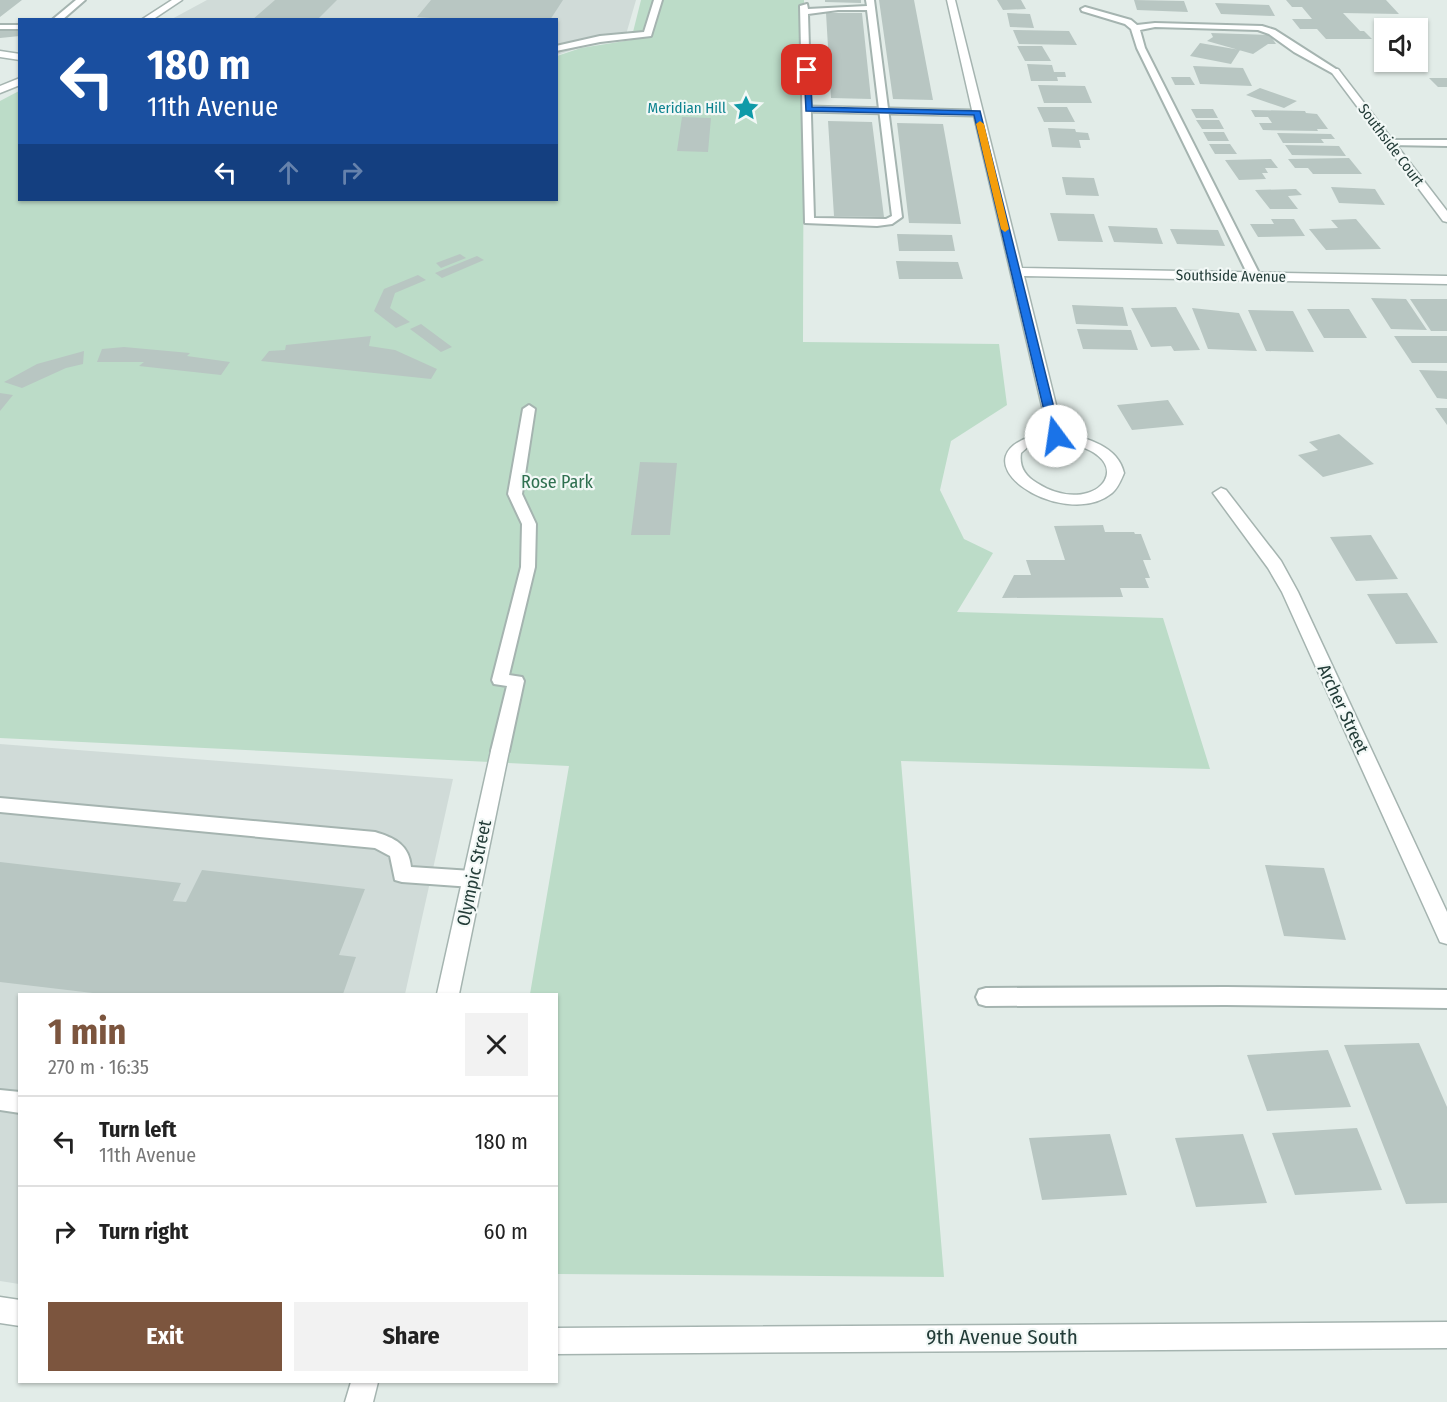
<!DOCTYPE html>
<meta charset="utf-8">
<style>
:root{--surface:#fff;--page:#f2f2f2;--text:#222;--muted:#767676;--line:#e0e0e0;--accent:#7c553e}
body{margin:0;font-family:"Fira Sans Condensed",sans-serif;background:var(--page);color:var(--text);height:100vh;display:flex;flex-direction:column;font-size:22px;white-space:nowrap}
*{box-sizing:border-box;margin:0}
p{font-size:20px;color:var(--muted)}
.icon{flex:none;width:33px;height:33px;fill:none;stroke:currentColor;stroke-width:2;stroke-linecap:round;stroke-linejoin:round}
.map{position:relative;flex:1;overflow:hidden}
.drawer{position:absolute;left:18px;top:993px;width:540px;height:390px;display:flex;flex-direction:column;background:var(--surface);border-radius:0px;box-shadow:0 2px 4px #0004}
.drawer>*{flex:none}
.banner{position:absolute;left:18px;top:18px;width:540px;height:183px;border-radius:0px;box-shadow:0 2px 4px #0004;background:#1a4fa0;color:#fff;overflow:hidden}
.buttons{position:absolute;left:1374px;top:18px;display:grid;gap:12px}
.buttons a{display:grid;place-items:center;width:54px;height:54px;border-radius:0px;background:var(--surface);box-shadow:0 2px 4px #0004;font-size:30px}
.pin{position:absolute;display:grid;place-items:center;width:51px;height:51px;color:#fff;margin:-26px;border-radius:12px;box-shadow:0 3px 9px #0006}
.me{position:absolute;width:66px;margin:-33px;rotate:346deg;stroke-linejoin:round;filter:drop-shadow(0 0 4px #0008)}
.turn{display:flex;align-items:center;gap:21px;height:126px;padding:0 30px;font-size:27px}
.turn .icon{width:78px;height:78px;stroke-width:2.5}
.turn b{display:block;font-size:42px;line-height:51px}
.lanes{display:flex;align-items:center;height:57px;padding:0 30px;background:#0003;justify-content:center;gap:30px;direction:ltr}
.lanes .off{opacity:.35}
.round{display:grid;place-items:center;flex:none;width:63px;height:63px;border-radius:0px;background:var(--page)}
.summary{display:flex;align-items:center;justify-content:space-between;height:102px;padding:0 30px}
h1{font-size:36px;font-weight:700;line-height:45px;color:var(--accent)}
.primary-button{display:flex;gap:12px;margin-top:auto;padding:12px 30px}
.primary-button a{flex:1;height:69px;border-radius:0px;background:var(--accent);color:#fff;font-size:24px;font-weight:700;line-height:69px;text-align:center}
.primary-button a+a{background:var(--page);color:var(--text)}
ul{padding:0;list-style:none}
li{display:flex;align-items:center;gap:18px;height:90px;padding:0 30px;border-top:2px solid var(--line)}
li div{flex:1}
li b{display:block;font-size:22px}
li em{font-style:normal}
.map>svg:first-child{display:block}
</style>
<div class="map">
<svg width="1447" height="1402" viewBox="0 0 1447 1402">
<rect width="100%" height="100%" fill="#e2ece8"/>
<path fill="#d0dbd8" d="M207,0H636L625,38L588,45L557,55L556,20H170Z
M0,744L453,779L405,994H20L19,1284L0,1281Z"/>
<path fill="#bcdcc8" d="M641,0H804L803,342L999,344L1007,405L951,441L940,490L964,539L993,553L957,612L1163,618L1210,769L901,761L944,1277L557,1274L556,994H530L569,766L0,738V101L19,91L20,200H556L557,56L581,48L631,40Z"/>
<path fill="#b8c6c2" d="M0,0H22L0,17Z
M275,0H337L317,20H252Z
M431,0H563L550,20H458L417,17Z
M825,0H861V3L825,2Z
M879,0H914L933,100L893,99Z
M997,0H1021L1026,9L1003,10Z
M1134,0L1184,1L1188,12L1137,10Z
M1286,0H1386L1399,14L1343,13L1360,31H1364L1372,39H1326L1317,29H1300L1292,19H1312L1302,7H1292Z
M1215,3L1269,5L1275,16L1221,14Z
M826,13H862L871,99L831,98Z
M1007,13L1030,14L1034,28L1010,27Z
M0,30H20V36L0,38Z
M1013,30L1069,31L1077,45L1019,44Z
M1211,33L1270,35L1276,44H1268L1253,54L1207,41L1213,37Z
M1200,43L1240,50L1231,64L1190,56Z
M1017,46H1042L1051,61H1025Z
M1027,64L1052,65L1054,72H1065L1066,77H1057L1058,81H1031Z
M1193,66L1243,68L1252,86L1200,84Z
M1171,77H1190L1195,85H1175Z
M1429,78H1447V87H1438Z
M1038,85L1085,86L1092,103H1044Z
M1260,88L1297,101L1284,108L1246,95Z
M1037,107H1067L1075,122H1044Z
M1191,109H1213L1218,118H1196Z
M1251,110L1305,111L1306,113L1317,114L1328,129H1317L1318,131L1263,130L1259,123H1272L1268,117H1255Z
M682,117L711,118L708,152L677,151Z
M1196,120H1219L1224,129H1202Z
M828,121L872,122L884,217L834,216Z
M897,123L943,124L961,224L909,223Z
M1048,128L1075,129L1076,132L1088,133L1090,140H1079L1081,148L1052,147Z
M1203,132H1224L1229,141H1208Z
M1277,133L1331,134L1335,139H1321L1324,143H1283Z
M1209,144H1230L1237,154H1215Z
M1285,145L1339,146L1346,156L1292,155Z
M1349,158L1362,174H1313L1308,168H1295L1288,159Z
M1271,159L1278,168H1265L1268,173H1262L1266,179L1239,180L1225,160Z
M1062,177L1094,178L1099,196L1066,195Z
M1331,187L1375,189L1385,205L1339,203Z
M1296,189L1302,195L1288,196L1298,209H1270L1255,190Z
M1050,213L1094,214L1103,242L1058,241Z
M1271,219H1294L1305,236L1258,237L1250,224H1274Z
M1356,219L1381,249L1326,250L1309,229L1338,228L1331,220Z
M1108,226L1157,228L1163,244L1114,242Z
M1170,229L1218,230L1225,246L1177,244Z
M897,234L952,235L955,251H899Z
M460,254L466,258L441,268L436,263Z
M477,256L484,260L442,278L435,273Z
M896,261L958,262L963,279H899Z
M418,275L426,280L395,293L390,308L410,322L396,328L374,311L384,289Z
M1371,298L1406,299L1427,330L1391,329Z
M1410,299H1447V331H1431Z
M1072,305L1123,307L1128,326L1076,324Z
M1176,307L1200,350L1174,351L1171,346L1151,347L1131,308Z
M1192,308L1239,313L1257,351L1208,349Z
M1307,309H1349L1367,338H1324Z
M1248,310L1293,311L1314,352L1266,351Z
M421,324L452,347L441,352L410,329Z
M1077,329L1131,330L1138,350L1083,349Z
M371,336L369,346L395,350L437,369L431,379L261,361L269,351L285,350L286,345Z
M1394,336H1447V363H1412Z
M124,347L190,353L187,356L230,362L221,375L139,366L144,362H97L102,349Z
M84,351L83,364L66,368L22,388L4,382L37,364Z
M1419,370L1447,371V399L1437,398Z
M0,393L13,395L0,411Z
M1168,400L1184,425L1132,430L1117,405Z
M1435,408H1447V425Z
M1339,434L1374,464L1323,477L1298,455L1318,450L1309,442Z
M640,462L677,463L670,535H631Z
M1103,525L1105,532H1134L1135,534H1141L1151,560H1143L1150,578H1145L1149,588H1120L1123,597L1002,598L1014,575H1031L1026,560H1065L1054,526Z
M1371,535L1398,579L1356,581L1330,537Z
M1407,593L1438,643L1396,644L1367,594Z
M0,862L181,883L173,901L186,902L202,870L365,889L339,955L356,957L343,994H101L0,982Z
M1265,865L1324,868L1346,940L1284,936Z
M1419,1043L1447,1107V1203L1406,1204L1344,1045Z
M1328,1050L1351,1107L1267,1111L1247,1055Z
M1357,1128L1382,1190L1295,1195L1272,1133Z
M1110,1134L1127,1195L1042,1200L1029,1138Z
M1243,1134L1267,1203L1196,1207L1175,1138Z"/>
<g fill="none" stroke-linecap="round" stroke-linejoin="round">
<g stroke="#a5b4b0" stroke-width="4">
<path id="service" d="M76,0H85L62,20H52Z
M654,0H662L651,36L600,42L556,51V46L600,36L644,32Z
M866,0H874L902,217L892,224L877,226L805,223L800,6L807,4L808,9L867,6ZM838,10H867L892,216L886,219L814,218L808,14Z
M1085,7L1131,20L1137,25L1155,23L1262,26L1275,30L1339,71L1332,73L1294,52L1269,34L1258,30L1155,27L1140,30L1145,48L1261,277L1259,279H1251L1249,277L1137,48L1131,29L1125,24L1082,11L1081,9Z
M0,25H20V29H0Z
M1386,140H1447V146L1389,145L1384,142Z
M529,405L535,409L522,494L536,524L535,567L509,675L522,677L524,681L509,751L506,756L500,758L494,756L491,751L507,686L494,684L492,680L521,567L522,524L508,494L523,409Z
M0,798L375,832C395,838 409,845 411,867L472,871L479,873L481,879L479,885L472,887L402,882L395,880L390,856L375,848L0,812Z
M1226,987L1447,990V1008L1226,1005L986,1006L979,1004L976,997L979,990L986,988Z
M0,1090L20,1092V1113L0,1110Z"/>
</g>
<g stroke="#a5b4b0" stroke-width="3">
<path id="minor" d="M947,0H955L1022,268L1447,276V284L1024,276L1063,433C1087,438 1118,446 1124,473C1121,480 1118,488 1112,493C1062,534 941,453 1048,432L974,116L808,112L803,109L808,106L972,110ZM1047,440C1152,449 1100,523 1037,483C1025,476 1019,467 1021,453L1030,445Z
M0,51L20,54V60L0,57Z
M1332,69H1338L1447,211V222L1443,221L1332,73Z
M1221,488L1226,490L1281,561L1298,592L1447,912V944L1440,942L1282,592L1268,568L1213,493Z
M500,744L507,746L509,751L459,994H437L491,751L493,746Z
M0,1297L20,1300V1326L0,1323Z
M1447,1322V1348L556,1354V1328Z
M351,1382H378L373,1402H345Z"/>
</g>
<g stroke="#a5b4b0" stroke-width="3">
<path id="tertiary" d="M172,0H182L152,20H141Z
M20,78V85L0,93V86Z"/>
</g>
<use href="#service" fill="#fff" fill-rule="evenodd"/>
<use href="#minor" fill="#fff" fill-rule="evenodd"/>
<use href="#tertiary" fill="#fff" fill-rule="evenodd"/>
</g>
<path fill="#1a73e8" stroke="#114b97" stroke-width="1.5" d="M804,69L810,70L812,107L980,111L1061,436L1060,438L1056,439L1050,436L974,115L806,111Z"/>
<path fill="#f59e0b" d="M980,121L984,124L1009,229L1005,232L1001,229L976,124Z"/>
<defs>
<g id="sight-bare" transform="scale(2.07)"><path d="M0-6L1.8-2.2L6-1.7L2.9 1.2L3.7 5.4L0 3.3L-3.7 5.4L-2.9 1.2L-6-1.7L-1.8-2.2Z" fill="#0f9aa8" stroke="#f2f8f6" stroke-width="2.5" paint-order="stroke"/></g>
</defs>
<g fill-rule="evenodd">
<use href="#sight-bare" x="746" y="108"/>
</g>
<g text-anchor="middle" stroke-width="4.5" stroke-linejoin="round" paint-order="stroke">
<g font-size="15" fill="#0d838f" stroke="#f2f8f6" text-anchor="end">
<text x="726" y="113">Meridian Hill</text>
</g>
<g font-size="15" fill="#233c38" stroke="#f2f8f6">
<text transform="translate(1391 145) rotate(53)" y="5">Southside Court</text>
<text transform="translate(1231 276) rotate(1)" y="5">Southside Avenue</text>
</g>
<g font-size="18" fill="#2f7050" stroke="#f2f8f6">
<text x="557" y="488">Rose Park</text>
</g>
<g font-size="18" fill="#233c38" stroke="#f2f8f6">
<text transform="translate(1343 709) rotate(65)" y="6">Archer Street</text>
<text transform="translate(474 873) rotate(-78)" y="6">Olympic Street</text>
</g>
<g font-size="21" fill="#233c38" stroke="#f2f8f6">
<text x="1002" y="1344">9th Avenue South</text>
</g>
</g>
</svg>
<div class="buttons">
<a><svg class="icon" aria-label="sound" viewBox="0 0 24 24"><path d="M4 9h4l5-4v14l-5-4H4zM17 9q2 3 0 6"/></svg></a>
</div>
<div class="pin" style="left:807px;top:70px;background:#d93025"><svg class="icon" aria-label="arrive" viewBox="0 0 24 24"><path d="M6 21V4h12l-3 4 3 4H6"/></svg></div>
<svg class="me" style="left:1056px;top:436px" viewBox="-20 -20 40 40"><circle r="19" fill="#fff"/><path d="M0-13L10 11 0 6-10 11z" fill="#1a73e8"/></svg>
<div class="banner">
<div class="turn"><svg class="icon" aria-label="left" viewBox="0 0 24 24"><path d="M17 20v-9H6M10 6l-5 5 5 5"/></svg><div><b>180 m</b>11th Avenue</div></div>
<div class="lanes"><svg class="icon" aria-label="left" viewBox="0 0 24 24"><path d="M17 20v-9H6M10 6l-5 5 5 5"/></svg><svg class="icon off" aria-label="ahead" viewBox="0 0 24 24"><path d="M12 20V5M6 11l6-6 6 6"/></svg><svg class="icon off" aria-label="right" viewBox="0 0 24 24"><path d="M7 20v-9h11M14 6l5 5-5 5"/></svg></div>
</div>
<section class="drawer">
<div class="summary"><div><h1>1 min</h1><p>270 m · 16:35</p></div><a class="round"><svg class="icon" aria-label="close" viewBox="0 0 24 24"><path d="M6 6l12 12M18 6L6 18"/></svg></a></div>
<ul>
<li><svg class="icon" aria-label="left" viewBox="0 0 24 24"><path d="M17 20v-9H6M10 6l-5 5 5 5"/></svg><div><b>Turn left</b><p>11th Avenue</p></div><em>180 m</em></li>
<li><svg class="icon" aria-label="right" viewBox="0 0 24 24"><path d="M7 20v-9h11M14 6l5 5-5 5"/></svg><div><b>Turn right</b></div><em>60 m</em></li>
</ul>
<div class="primary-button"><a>Exit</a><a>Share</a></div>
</section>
</div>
